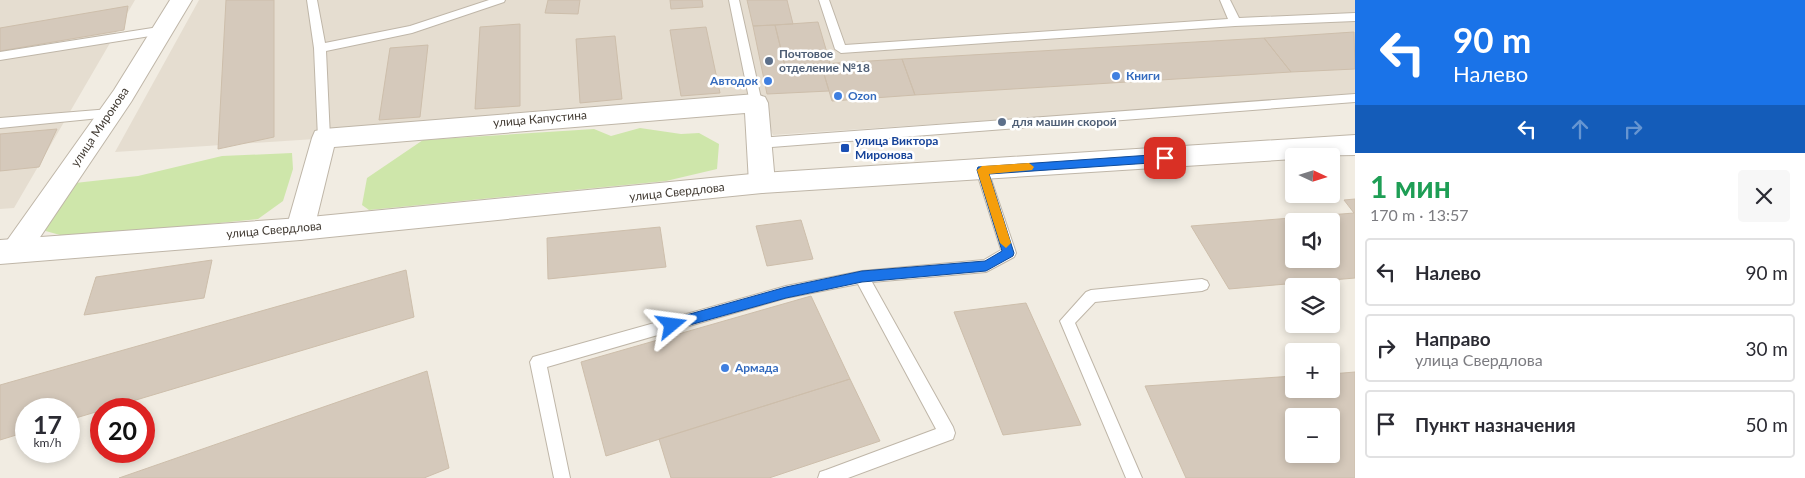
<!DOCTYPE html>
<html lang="ru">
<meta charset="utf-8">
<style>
:root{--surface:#fff;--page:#f7f7f7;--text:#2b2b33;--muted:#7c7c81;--line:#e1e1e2}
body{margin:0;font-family:Lato,sans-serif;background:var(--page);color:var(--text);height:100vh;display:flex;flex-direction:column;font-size:19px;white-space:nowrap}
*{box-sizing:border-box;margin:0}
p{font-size:16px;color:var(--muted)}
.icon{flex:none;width:28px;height:28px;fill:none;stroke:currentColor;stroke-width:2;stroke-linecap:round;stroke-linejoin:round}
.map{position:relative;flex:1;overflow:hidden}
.details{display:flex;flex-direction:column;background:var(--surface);width:450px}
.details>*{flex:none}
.hud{background:#1a73e8;color:#fff;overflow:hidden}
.needle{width:32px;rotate:94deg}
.buttons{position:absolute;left:1285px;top:148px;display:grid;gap:10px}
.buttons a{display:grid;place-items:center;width:55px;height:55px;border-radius:5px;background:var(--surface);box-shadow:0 2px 8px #0003;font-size:25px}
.speed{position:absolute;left:15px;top:398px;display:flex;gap:10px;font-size:25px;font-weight:700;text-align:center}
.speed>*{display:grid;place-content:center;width:65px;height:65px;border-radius:50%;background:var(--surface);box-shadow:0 2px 8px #0003;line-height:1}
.speed small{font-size:12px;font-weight:400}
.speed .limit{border:8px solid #d22;background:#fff;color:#111}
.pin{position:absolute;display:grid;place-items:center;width:42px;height:42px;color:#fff;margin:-21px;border-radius:10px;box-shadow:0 2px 8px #0006}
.me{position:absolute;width:55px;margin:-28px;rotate:74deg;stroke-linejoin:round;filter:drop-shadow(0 0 4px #0008)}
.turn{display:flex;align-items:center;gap:18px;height:105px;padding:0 15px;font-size:22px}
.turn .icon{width:65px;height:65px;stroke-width:2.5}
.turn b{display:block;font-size:35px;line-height:42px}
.lanes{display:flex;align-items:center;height:48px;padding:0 15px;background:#0003;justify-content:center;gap:25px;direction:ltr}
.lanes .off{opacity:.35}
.round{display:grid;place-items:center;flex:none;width:52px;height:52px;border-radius:5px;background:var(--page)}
.head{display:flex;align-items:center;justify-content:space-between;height:85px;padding:0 15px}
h1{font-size:30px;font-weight:700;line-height:38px;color:#1e9e55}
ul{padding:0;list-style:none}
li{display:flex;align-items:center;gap:15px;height:68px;margin:0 10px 8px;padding:0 5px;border:2px solid var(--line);border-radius:5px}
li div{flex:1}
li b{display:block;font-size:19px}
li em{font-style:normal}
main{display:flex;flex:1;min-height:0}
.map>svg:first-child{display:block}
</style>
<main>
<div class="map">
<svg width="1355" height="478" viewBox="0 0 1355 478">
<rect width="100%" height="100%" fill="#f1ece2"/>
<path fill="#e5ddd0" d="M0,0H135L14,208L0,209Z
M199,0H1355V96L773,135L762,110L115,152Z"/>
<path fill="#cee6aa" d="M640,128L681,134L699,133L719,144L717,169L666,181L369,210L362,205L367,178L423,140L594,129L611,136Z
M292,153L293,169L283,201L258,219L71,238L42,230L75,183L138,176L222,156Z"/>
<path fill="#d5c9bb" stroke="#cdbeab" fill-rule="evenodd" d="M226,0H274V137L218,149Z
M548,0H580L578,14L545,13Z
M670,0H702L703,7L671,9Z
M747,0H787L793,24L753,26Z
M128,6L124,30L0,51V28Z
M818,22L830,63L785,66L775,25Z
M520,24V106L475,109L480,27Z
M775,25L785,66L821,64L829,91L767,94L753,26Z
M706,27L720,93L681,96L670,30Z
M1354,32L1355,69L1291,72L1264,38Z
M615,36L622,99L580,103L576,39Z
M1264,38L1291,72L915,95L902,59Z
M428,45L420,117L379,120L390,48Z
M902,59L915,95L832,101L821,64Z
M57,129L39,167L0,171V134Z
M1355,199V278L1229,289L1191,226L1354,213L1344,200ZM1294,221H1331V259H1294Z
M801,220L813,259L767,266L756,226Z
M660,227L666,267L548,279L547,238Z
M212,260L204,298L84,315L96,277Z
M406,270L414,317L69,420V409H26V432L0,440V385Z
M811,296L850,379L606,456L581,362Z
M1026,303L1081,425L1003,435L954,312Z
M427,371L449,468L424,478H119Z
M1355,372V478H1186L1145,386L1294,376V389H1331V374ZM1294,416H1331V454H1294Z
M850,379L880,441L769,478H671L659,439Z"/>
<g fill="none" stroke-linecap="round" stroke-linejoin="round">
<g stroke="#bfb6a8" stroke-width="2">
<path id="service" d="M307,0H317L325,43L410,26L489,0H505L504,2L412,33L326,51L330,138L324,143L318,138L314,48Z
M729,0H739L762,103L756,107L750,103Z
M819,0H829L845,45L1228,19L1220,0H1230L1239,18L1355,13V21L1235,26L841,53L835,49Z
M165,26L169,27V33L0,60V52Z
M1355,94V102L759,148L753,143L759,138Z
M110,109L116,113L110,117L0,128V118Z
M982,165L988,170L1016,253L1014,257L986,272L872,282L953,427L955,433L953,439L848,478H818L820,472L826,470L936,429L858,284L786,298L547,367L570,478H554L530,362L533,357L786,286L862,271L984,260L1001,250L976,170Z
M1202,279L1207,281L1209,285L1207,289L1202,291L1095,302L1075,323L1142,478H1126L1060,321L1086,292L1091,290Z"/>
</g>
<g stroke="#bfb6a8" stroke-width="2">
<path id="minor" d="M170,0H192L131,102L26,258L16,262L6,258L2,250L6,242L114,90Z
M756,94L765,97L768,103L775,183L771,190L762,193L753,190L749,183L745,113L334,147L314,229L310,237L300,240L290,237L286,229L312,138L315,131L324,129Z"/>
</g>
<g stroke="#bfb6a8" stroke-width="2">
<path id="tertiary" d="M1355,135V155L1294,156V159L762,193L300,240L0,264V240L300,218L762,173Z"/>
</g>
<use href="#service" fill="#fff" fill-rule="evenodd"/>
<use href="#minor" fill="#fff" fill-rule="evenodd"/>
<use href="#tertiary" fill="#fff" fill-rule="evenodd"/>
</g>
<path fill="#1a73e8" stroke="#114b97" d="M1165,154L1170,158L1165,162L989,174L1014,253L1013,256L986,271L862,282L786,298L672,330L665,325L672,319L786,287L862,271L985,261L1002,251L977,170L978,167Z"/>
<path fill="#f59e0b" d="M1029,163L1034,167L1032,170L989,174L1011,243L1006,248L1000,243L977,170L982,166Z"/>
<g fill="#5c6f8a" stroke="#fff" stroke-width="2">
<circle cx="769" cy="61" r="5"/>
<circle cx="1002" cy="122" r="5"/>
</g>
<g fill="#3f7fe0" stroke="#fff" stroke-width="2">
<circle cx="1116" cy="76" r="5"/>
<circle cx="768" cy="81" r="5"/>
<circle cx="838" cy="96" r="5"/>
<circle cx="725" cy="368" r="5"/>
</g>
<rect fill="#1a4fb4" stroke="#fff" stroke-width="2" x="840" y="143" width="10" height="10" rx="2.5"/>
<g text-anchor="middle" stroke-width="5" stroke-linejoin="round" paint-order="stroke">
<g font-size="12" font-weight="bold" fill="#4e5e75" stroke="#fff" text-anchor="start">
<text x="779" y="58">Почтовое<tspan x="779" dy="14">отделение №18</tspan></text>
<text x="1012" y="126">для машин скорой</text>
</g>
<g font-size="12" font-weight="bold" fill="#366cbe" stroke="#fff" text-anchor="start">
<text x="1126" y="80">Книги</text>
<text x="758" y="85" text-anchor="end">Автодок</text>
<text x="848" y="100">Ozon</text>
<text x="735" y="372">Армада</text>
</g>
<g font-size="12" fill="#423b33" stroke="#fff">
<text transform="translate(540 119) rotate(-5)" y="4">улица Капустина</text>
<text transform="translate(100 127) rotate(-56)" y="4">улица Миронова</text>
<text transform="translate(677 192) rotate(-6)" y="4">улица Свердлова</text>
<text transform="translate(274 230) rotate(-5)" y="4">улица Свердлова</text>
</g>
<g font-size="12" font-weight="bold" fill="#164399" stroke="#fff" text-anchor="start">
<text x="855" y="145">улица Виктора<tspan x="855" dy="14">Миронова</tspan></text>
</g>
</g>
</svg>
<div class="buttons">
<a><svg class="needle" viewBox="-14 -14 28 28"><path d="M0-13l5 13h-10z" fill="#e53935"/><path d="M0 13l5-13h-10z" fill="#7c7c81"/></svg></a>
<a><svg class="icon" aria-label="sound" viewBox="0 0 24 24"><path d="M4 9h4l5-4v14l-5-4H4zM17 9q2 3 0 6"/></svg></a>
<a><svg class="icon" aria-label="layers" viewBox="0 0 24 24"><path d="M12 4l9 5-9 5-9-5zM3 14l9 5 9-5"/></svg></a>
<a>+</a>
<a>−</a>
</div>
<div class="speed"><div>17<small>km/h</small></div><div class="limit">20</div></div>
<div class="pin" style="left:1165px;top:158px;background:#d93025"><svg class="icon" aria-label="arrive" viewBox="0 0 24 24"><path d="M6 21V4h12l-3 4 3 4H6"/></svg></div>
<svg class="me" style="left:672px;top:325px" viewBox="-20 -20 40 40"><path d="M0-17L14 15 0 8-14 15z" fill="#1a73e8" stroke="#fff" stroke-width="4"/></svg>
</div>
<section class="details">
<div class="hud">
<div class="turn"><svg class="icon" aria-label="left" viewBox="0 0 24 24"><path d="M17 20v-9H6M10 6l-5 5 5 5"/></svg><div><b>90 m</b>Налево</div></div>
<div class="lanes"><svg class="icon" aria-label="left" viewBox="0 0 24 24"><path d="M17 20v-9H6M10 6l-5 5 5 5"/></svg><svg class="icon off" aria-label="ahead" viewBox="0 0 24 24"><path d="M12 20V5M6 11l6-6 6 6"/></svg><svg class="icon off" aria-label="right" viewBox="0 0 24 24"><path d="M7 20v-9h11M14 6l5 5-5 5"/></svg></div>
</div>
<div class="head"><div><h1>1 мин</h1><p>170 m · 13:57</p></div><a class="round"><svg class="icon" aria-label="close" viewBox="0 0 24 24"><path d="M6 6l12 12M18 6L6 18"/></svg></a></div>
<ul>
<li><svg class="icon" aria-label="left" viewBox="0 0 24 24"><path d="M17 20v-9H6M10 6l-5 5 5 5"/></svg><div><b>Налево</b></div><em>90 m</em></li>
<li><svg class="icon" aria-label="right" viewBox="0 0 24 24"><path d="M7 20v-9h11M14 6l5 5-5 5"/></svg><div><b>Направо</b><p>улица Свердлова</p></div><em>30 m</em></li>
<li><svg class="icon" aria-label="arrive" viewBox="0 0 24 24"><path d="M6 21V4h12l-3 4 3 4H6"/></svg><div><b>Пункт назначения</b></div><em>50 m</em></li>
</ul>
</section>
</main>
